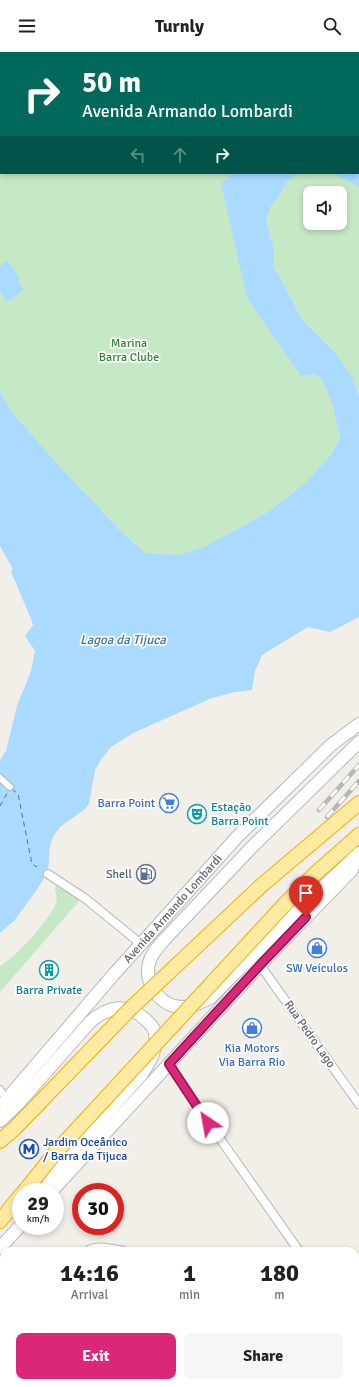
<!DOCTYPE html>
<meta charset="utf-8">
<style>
:root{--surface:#fff;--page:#f6f6f6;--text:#222;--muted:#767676;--accent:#db2777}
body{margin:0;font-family:Signika,sans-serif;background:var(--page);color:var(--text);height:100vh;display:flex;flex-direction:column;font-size:15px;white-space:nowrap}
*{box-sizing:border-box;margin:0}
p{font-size:13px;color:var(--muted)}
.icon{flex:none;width:22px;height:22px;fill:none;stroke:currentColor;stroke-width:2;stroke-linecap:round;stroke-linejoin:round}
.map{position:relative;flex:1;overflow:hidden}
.drawer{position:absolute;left:0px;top:1195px;width:359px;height:140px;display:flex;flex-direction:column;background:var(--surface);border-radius:12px 12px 0 0;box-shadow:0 2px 6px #0003}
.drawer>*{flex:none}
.banner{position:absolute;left:0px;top:0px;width:359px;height:122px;box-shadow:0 2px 6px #0003;background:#00695c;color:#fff;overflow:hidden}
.controls{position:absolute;left:303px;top:134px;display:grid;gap:8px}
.controls a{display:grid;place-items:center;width:44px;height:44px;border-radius:8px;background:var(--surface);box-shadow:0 2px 6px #0003;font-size:20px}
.speed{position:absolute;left:12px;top:1131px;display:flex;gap:8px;font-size:20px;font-weight:700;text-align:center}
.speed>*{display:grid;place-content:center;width:52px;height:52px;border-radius:50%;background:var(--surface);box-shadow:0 2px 6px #0003;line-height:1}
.speed small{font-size:10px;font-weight:400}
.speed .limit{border:6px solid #d22;background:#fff;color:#111}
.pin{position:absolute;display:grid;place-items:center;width:34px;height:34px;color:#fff;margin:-41px -17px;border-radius:50% 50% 50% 0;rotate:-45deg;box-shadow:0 0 4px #0007}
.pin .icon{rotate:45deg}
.me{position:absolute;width:44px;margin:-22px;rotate:327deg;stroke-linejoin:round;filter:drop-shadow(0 0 3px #0008)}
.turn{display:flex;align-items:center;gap:14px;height:84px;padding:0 16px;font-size:18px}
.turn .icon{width:52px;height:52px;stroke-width:2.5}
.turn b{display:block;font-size:28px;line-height:34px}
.lanes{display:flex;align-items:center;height:38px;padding:0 16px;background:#0003;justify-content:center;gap:20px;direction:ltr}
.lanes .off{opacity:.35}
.eta{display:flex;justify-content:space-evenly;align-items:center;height:68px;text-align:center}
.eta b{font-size:24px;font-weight:700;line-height:28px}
.button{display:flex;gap:8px;margin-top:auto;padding:8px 16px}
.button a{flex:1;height:46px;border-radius:8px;background:var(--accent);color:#fff;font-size:16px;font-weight:700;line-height:46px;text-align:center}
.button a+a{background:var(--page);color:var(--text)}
header{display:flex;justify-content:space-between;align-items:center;height:52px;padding:0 16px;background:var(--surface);font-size:18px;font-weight:700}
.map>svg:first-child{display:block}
</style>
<header><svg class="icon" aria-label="menu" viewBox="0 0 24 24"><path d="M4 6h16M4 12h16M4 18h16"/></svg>Turnly<svg class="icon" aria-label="search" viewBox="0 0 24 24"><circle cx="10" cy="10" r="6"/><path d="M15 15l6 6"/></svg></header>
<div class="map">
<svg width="359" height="1335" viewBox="0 0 359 1335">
<rect width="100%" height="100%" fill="#f1efe8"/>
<path fill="#c5e8c5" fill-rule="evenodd" d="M0,30H1V121H230L228,127L315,322L322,327L333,354L340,386L331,403L306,430L268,460L204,495L179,503L145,501L120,478L53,407L12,360L0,339Z
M298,121H332L359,135V343L352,324L332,297L302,267L274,215V196L266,169L271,154L279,144L286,131ZM310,141H340V171H310Z
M57,833L80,848L0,940V914C16,905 50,868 56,851C58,845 55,841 55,835Z"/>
<path fill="#aadaff" d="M0,0H200L201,1H1V30H0Z
M358,74H359V135L332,121H358Z
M230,121H298L286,131L279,144L271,154L266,169L274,196V215L302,267L332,297L352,324L359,344V565L330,580L308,575L262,603L255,619L252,638L235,640L212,646L133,681L111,695L102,706L95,718L89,752L85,757L60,775L54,783L50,793L48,820L36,839L14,869L0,881V708L6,699L17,654L31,619L35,599L25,584L33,573L32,569L11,520L13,517L0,494V339L12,360L53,407L120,478L145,501L179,503L204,495L268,460L306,430L331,403L340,386L333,354L322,327L315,322L301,324L247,246L221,131L228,127Z
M8,209L19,225V231L24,238L7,250L0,239V214Z"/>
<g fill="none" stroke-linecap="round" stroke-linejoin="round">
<path stroke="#aadaff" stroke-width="3" d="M355,1243L359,1244"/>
<path stroke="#4174aa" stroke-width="1" stroke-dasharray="5 4" stroke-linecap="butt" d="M12,737L18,742L32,812L37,815
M0,754L9,738"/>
<g stroke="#b5b8bc" stroke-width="8">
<path id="pedestrian" d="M0,726L10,735
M0,1037L6,1048"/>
</g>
<g stroke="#b5b8bc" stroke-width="10">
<path id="minor" d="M358,812L359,813
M48,822L86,847L141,892
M260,913L359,1052
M169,1012L209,1071L299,1199
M87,1199C97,1192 112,1197 124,1199
M0,1214L4,1212
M355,1232H359
M0,1257L4,1263
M355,1257H359
M51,1331L53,1335
M76,1331L79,1335
M241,1331L243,1335"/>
</g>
<g stroke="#b6babf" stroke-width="14">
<g id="secondary">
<path d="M278,0L280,1"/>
<path d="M338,0V1"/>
<path d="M358,48H359"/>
<path d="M359,690L251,796L164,888C158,895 151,902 149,911C144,932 160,954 181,955C192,955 201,951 210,946L291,865L359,801"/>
<path id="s1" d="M0,1055L114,922L237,785L331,693L359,672"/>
<path d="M0,1069L17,1053L90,970C107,955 126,950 145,967C149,971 155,976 155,982C158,997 150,1010 142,1022L73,1100L47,1134"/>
<path d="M51,1140L260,913L352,818"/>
<path d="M0,1196L21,1173"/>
</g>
</g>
<g stroke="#f9ab00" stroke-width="16">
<path id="trunk" d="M262,833L359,751
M284,853L316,821L359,783
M0,1089L15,1076
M24,1140L55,1101
M0,1169L21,1143"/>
</g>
<use href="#pedestrian" stroke="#fff" stroke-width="6"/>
<use href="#minor" stroke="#fff" stroke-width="8"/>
<use href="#secondary" stroke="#fff" stroke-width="12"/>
<use href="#trunk" stroke="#feeaa1" stroke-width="14"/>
<g stroke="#b6b7b8" stroke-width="4.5">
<path id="rail" d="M319,758L359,713
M327,765L359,729"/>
</g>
<use href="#rail" stroke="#fff" stroke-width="3" stroke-dasharray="9" stroke-linecap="butt"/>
<g stroke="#f9ab00" stroke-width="16" stroke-linecap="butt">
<path id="trunk-bridge" d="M15,1076L131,956L262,833
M55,1101L284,853"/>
</g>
<use href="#trunk-bridge" stroke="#feeaa1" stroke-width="14"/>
</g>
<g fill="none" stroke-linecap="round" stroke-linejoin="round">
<g stroke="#8e194d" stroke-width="10">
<path id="route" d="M208,1071L169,1012L260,913L306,865"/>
</g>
<use href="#route" stroke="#db2777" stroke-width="7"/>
</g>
<defs>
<g id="supermarket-ring" transform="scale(1)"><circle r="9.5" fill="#fff" stroke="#3f7fe0" stroke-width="1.5"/><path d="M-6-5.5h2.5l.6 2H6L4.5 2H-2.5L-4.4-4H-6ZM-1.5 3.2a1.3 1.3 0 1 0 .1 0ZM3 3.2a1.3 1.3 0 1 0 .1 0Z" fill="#3f7fe0"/></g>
<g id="theatre-ring" transform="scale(1)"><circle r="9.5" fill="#fff" stroke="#0f9aa8" stroke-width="1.5"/><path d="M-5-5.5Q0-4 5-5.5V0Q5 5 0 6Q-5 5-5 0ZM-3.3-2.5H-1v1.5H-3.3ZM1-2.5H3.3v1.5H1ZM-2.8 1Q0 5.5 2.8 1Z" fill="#0f9aa8"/></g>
<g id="fuel-ring" transform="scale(1)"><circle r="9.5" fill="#fff" stroke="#5c6f8a" stroke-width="1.5"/><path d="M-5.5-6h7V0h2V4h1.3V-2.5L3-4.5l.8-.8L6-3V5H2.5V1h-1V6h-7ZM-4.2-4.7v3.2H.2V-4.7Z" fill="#5c6f8a"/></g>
<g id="shop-ring" transform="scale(1)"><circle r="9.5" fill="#fff" stroke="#3f7fe0" stroke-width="1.5"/><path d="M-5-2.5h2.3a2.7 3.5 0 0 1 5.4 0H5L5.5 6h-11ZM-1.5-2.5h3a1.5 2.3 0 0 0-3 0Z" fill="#3f7fe0"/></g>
<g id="building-ring" transform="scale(1)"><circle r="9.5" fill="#fff" stroke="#0f9aa8" stroke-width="1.5"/><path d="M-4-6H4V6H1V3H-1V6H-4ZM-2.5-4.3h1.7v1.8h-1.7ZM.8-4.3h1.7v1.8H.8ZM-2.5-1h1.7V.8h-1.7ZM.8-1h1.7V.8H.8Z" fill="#0f9aa8"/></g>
<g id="metro-ring" transform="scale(1)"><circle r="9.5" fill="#fff" stroke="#1a4fb4" stroke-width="1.5"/><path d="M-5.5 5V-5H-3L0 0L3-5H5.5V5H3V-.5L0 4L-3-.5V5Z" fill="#1a4fb4"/></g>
</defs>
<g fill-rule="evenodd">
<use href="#supermarket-ring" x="169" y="751"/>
<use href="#theatre-ring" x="197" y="762"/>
<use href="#fuel-ring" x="146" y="822"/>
<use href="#shop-ring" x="317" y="896"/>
<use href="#building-ring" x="49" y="918"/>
<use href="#shop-ring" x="252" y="976"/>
<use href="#metro-ring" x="29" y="1097"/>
</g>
<g text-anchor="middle" stroke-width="3.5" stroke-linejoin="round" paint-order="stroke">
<g font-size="12" fill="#348238" stroke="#fff">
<text x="129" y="295">Marina<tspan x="129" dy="14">Barra Clube</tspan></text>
</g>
<g font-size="12" fill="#366cbe" stroke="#fff">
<text x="155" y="755" text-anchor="end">Barra Point</text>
<text x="317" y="920">SW Veículos</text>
<text x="252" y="1000">Kia Motors<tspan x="252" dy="14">Via Barra Rio</tspan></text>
</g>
<g font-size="12" fill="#0d838f" stroke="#fff" text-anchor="start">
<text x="211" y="759">Estação<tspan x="211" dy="14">Barra Point</tspan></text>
<text x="49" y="942" text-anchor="middle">Barra Private</text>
</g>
<g font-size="12" fill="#4e5e75" stroke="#fff" text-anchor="end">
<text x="132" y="826">Shell</text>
</g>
<g font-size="12" fill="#5f6368" stroke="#fff">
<text dy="4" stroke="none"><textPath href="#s1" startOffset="263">Avenida Armando Lombardi</textPath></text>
<text transform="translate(310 982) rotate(55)" y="4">Rua Pedro Lago</text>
</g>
<g font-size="12" fill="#164399" stroke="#fff" text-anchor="start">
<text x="43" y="1094">Jardim Oceânico<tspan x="43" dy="14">/ Barra da Tijuca</tspan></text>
</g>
<g font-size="13" font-style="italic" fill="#4174aa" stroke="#fff">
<text x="123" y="592">Lagoa da Tijuca</text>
</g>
</g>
</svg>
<div class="controls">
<a><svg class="icon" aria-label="sound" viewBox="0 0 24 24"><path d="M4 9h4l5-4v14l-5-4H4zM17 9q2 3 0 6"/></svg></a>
</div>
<div class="speed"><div>29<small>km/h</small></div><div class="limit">30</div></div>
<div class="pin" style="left:306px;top:865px;background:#d93025"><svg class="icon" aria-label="arrive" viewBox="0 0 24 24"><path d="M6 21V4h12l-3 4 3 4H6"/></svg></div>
<svg class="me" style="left:208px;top:1071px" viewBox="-20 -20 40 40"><circle r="19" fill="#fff"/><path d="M0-13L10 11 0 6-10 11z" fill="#db2777"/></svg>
<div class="banner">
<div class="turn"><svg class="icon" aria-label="right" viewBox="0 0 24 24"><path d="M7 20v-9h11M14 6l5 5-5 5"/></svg><div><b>50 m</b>Avenida Armando Lombardi</div></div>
<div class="lanes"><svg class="icon off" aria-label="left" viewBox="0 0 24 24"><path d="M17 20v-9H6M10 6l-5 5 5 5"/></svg><svg class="icon off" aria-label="ahead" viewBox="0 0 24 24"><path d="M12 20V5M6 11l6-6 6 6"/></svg><svg class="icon" aria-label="right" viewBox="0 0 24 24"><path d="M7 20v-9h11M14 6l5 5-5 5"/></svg></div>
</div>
<section class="drawer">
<div class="eta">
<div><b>14:16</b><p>Arrival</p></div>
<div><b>1</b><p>min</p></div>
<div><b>180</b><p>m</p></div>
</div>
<div class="button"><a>Exit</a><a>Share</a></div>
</section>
</div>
